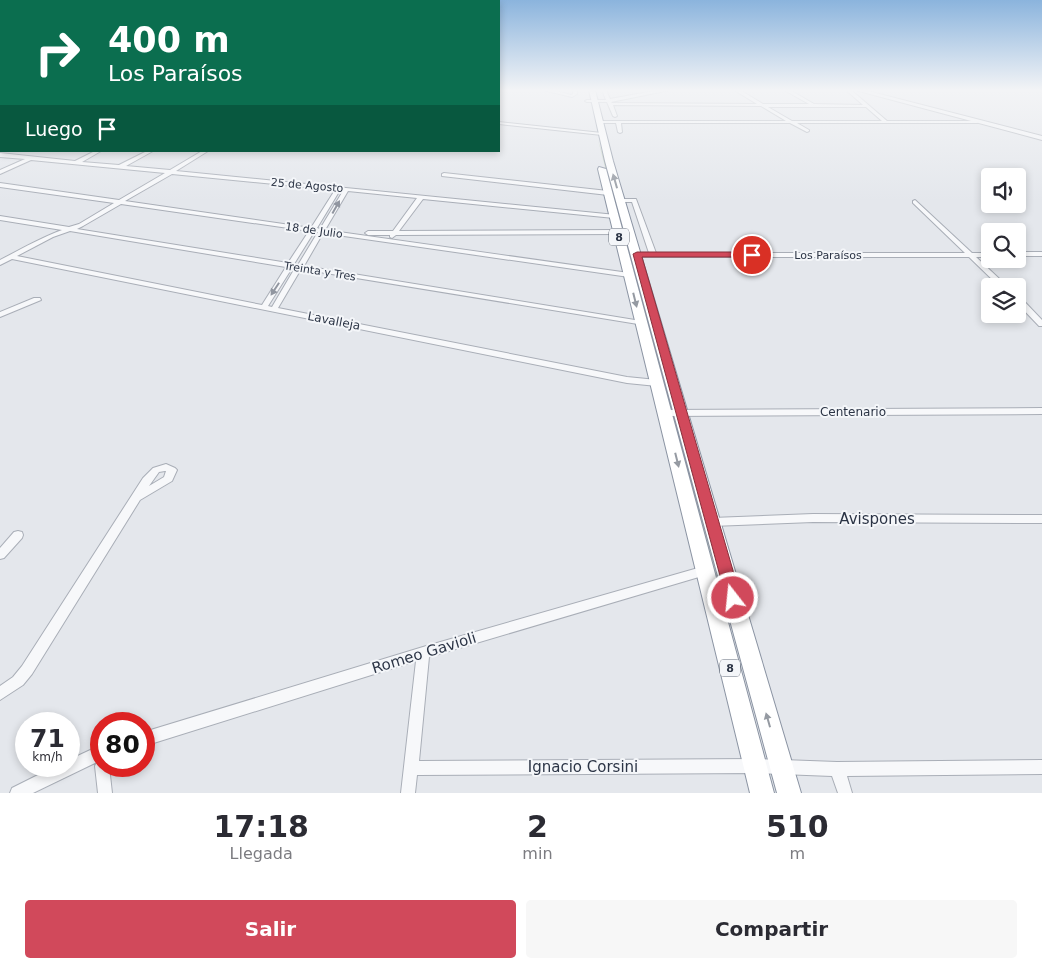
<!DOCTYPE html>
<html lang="es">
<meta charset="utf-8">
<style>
:root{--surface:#fff;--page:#f7f7f7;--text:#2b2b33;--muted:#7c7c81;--accent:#d1495b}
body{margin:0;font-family:"DejaVu Sans",sans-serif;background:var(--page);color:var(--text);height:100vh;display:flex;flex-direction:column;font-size:19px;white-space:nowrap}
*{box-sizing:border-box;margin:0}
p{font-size:16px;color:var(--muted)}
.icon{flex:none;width:28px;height:28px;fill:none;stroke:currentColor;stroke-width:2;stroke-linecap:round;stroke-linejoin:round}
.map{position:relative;height:793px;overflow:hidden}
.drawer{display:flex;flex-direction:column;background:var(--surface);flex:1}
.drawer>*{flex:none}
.banner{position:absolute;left:0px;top:0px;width:500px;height:152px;box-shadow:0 2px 8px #0003;background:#0b6e4f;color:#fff;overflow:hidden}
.fabs{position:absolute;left:981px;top:168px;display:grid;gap:10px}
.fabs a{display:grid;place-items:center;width:45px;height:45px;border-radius:5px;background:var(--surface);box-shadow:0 2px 8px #0003;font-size:25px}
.speed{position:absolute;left:15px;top:712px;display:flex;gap:10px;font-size:25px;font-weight:700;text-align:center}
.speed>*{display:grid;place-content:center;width:65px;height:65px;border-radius:50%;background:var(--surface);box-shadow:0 2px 8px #0003;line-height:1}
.speed small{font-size:12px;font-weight:400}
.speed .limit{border:8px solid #d22;background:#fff;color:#111}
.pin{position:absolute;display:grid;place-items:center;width:42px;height:42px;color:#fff;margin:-21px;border:2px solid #fff;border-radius:50%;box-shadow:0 1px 5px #0007}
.me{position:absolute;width:55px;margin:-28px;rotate:344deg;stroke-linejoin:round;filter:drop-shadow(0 0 4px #0008)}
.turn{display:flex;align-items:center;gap:18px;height:105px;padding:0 25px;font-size:22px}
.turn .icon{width:65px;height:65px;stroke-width:2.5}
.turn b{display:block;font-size:35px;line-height:42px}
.then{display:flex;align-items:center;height:48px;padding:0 25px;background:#0003;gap:10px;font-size:19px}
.eta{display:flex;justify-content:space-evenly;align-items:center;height:85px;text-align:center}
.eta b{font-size:30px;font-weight:700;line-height:35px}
.button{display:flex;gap:10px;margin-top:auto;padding:10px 25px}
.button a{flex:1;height:58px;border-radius:5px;background:var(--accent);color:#fff;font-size:20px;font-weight:700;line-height:58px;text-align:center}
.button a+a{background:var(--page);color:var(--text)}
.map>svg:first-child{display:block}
</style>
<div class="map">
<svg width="1042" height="793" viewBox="0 0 1042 793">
<rect width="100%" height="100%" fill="#e4e7ec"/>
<path fill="#c9d6c5" d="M598,140L607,167L658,354L646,325Z
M678,431L682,437L728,612L711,568L676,437Z"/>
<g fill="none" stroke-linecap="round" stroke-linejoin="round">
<g stroke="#a9aeb7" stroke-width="2">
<path id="minor" d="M543,90H552L571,95L573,94V90H577V94L572,97Z
M602,90H606L610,99L659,90H670L611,102L612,103L757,104L734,90H740L763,104H809L784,90H790L814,104L863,105L846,90H851L887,121H977L979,122L977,123H797L809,130V131L807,132L790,123H621L622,132L620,133L618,132L616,123H600L598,122L600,121H786L761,106L613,105L617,116L615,117L613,116L607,102H587L585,101L587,100H606ZM768,107H866L882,121H792Z
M0,106H1V108H0Z
M0,114H1V116H0Z
M499,122L602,133L604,134L602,135L499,124Z
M0,128H1V131H0Z
M95,151H101L82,162L119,165L147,151H153L126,166L170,170L202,151H208L176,171L616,215L617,216L614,218L423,199L399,231L618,230L621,232L618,234L396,235L392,238L390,237V235H368L365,233L368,231H393L417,198L348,191L325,230L629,273L632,275L629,277L323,233L304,266L641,321H644L645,323L644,325L301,269L278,308L627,377L657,380L661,383L657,386L627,383L12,259L0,265V260C20,250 40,238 62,230L0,220V216L69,227L79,224L114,203L0,187V183L119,200L165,173L31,160L0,174V170L25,159L0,157V153L75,161ZM172,174L335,190L311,228L125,201ZM340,190L343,191L320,229L317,228ZM121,204L309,231L288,263L77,229L83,226ZM70,231L286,267L262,305L17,256L53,237ZM314,232H318L298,265L294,264ZM292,268H295L272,307L268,306Z
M444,173L608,191L611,193L608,195L442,176V174Z
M618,199H636L656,253H965L913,203V201L915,200L972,253H990V257H976L1007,286H999L969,257H637L634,255L635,254L649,253L632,202H620L617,200Z
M1018,252H1042V256H1018Z
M34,298H40L41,300L0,317V312Z
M1018,298H1021L1042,320V326H1039L1018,304Z
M1042,408V414L665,416L660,413L665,410Z
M166,464L175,468L177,470L172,481L140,500L32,674L23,685L0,700V686L13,677L22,666L143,478L153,468ZM165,471H166L164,477L149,486L159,472Z
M813,514L1042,515V523L813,522L712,526L708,525L707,522L708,519L712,518Z
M18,531L22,532L23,535L22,538L4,558L0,559V548L14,532Z
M705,566L709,568L711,571L709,574L429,657L419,761L755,759L837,762L1042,760V774L847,776L852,793H838L832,776L755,773L417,775L415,793H401L416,661L144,746V732L423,647Z
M101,745V766H109L112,793H98L95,766L97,762L33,793H10L12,788L56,766H69V760Z"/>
</g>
<g stroke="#a9aeb7" stroke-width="2">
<path id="tertiary" d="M855,90H864L1042,136V140Z"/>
</g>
<g stroke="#8b94a3" stroke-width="2">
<path id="trunk" d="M589,90H595L613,161L801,793H777L605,161Z
M599,167L606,169L774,793H750L598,169Z"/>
</g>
<use href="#minor" fill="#f7f8fa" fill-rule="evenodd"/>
<use href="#tertiary" fill="#f7f8fa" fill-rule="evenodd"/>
<use href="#trunk" fill="#fff" fill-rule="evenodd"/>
</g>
<defs><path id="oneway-solid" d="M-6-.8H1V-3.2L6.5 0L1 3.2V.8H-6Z" transform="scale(1.25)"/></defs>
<g fill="#959aa2">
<use href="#oneway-solid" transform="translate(615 181) rotate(-106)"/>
<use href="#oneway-solid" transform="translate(635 300) rotate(76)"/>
<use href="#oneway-solid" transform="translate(677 460) rotate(76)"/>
<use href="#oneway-solid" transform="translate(768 720) rotate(-106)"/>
</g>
<g fill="#9196a0">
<use href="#oneway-solid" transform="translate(336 207) rotate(-61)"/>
<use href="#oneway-solid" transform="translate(275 289) rotate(123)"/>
</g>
<linearGradient id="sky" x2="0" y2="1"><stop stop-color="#8bb4dd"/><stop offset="0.45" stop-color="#f3f4f6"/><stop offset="1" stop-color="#f3f4f6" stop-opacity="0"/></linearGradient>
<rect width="1042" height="201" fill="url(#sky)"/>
<path fill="#d1495b" stroke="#882f3b" d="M752,252L755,253V257H642L741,598L739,602L733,604L728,602L726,598L633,254L637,252Z"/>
<g text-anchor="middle" stroke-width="4" stroke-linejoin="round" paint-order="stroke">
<g font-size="11" fill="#2b3445" stroke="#f4f6f9">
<text transform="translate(307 185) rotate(5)" y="4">25 de Agosto</text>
<text transform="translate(314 230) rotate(8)" y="4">18 de Julio</text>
<text x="828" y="259">Los Paraísos</text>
<text transform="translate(320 271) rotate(9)" y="4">Treinta y Tres</text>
</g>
<g fill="#f4f6f9" stroke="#676e7b" stroke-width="1">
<rect x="609" y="228.5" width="20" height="17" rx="4"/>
<rect x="720" y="659.5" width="20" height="17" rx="4"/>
</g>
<g font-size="11" font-weight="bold" fill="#2b3445">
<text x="619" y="241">8</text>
<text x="730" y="672">8</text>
</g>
<g font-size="12" fill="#2b3445" stroke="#f4f6f9">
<text transform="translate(334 321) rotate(11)" y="4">Lavalleja</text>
<text x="853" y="416">Centenario</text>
</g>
<g font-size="15" fill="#2b3445" stroke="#f4f6f9">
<text x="877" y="524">Avispones</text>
<text transform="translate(424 653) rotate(-17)" y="5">Romeo Gavioli</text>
<text x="583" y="772">Ignacio Corsini</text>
</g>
</g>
</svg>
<div class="fabs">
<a><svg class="icon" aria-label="sound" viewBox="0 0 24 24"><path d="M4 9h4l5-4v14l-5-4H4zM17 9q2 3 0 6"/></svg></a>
<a><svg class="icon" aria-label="search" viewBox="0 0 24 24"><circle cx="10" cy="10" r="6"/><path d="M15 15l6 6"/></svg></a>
<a><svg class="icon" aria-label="layers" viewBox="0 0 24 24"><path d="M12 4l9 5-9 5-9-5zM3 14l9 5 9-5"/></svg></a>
</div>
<div class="speed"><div>71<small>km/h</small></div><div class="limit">80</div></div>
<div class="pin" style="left:752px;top:255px;background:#d93025"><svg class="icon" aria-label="arrive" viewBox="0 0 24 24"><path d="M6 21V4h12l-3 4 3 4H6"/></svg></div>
<svg class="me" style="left:733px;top:598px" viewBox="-20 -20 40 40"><circle r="17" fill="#d1495b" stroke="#fff" stroke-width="3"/><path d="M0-11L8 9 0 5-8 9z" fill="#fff"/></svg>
<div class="banner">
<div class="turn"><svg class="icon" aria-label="right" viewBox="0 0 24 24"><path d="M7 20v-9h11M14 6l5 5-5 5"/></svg><div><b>400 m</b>Los Paraísos</div></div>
<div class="then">Luego<svg class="icon" aria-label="arrive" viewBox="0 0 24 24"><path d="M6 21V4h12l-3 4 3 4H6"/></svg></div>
</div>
</div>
<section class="drawer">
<div class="eta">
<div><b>17:18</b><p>Llegada</p></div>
<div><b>2</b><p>min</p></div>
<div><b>510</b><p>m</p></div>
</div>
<div class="button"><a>Salir</a><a>Compartir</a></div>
</section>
